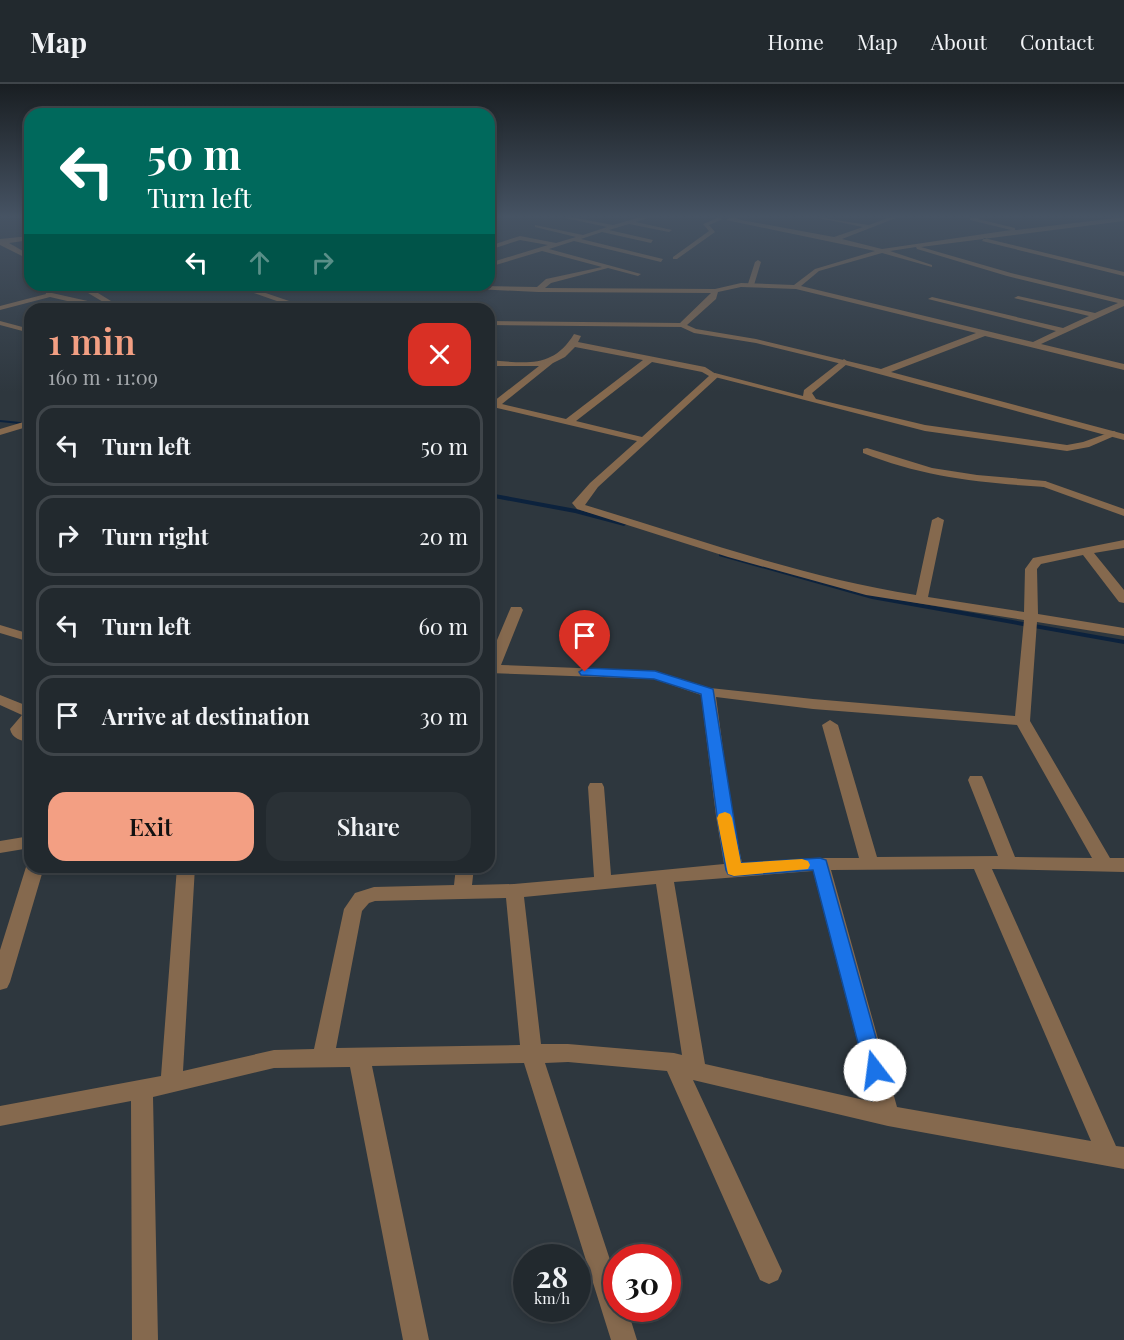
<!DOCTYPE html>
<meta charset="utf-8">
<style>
:root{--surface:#22292e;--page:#2a3136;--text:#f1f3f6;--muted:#a2a6aa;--line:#3f454a;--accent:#f39f83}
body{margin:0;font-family:"Playfair Display",serif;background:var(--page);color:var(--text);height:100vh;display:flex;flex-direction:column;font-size:22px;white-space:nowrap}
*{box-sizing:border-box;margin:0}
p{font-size:20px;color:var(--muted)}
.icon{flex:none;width:33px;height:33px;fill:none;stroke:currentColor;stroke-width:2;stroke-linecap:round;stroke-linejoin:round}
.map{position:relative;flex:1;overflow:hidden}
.sheet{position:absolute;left:24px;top:219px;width:471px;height:570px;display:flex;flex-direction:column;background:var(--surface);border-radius:18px;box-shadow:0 3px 9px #0003,0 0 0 2px var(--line)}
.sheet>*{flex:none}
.guide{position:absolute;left:24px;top:24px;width:471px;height:183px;border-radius:18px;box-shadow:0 3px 9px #0003,0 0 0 2px var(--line);background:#00695c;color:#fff;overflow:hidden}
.speed{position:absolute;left:513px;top:1160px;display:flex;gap:12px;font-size:30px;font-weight:700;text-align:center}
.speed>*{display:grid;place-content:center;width:78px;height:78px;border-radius:50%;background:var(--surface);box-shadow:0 3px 9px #0003,0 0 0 2px var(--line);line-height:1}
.speed small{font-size:15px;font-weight:400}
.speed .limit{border:9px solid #d22;background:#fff;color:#111}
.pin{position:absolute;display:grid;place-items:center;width:51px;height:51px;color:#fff;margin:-62px -26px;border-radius:50% 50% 50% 0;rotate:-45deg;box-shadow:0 0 6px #0007}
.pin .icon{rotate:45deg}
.me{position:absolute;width:66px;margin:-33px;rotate:345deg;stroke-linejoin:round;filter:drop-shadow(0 0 4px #0008)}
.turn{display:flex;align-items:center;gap:21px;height:126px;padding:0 24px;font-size:27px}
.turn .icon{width:78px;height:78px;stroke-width:2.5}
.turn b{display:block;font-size:42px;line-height:51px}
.lanes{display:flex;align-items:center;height:57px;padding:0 24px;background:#0003;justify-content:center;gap:30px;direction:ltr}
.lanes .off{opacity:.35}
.round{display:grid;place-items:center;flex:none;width:63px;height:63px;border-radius:18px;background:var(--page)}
.headline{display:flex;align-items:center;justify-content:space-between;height:102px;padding:0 24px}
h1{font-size:36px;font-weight:600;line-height:45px;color:var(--accent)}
.primary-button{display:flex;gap:12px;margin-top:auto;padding:12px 24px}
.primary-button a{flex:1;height:69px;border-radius:18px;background:var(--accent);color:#111;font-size:24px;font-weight:600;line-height:69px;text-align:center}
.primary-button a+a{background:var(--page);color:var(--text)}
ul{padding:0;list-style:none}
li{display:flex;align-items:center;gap:18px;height:81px;margin:0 12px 9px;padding:0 12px;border:3px solid var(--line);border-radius:18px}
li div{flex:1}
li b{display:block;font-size:22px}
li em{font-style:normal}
header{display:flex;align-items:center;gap:36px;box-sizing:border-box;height:84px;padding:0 30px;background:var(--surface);border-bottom:2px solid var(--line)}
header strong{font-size:28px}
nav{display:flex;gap:33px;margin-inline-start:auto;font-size:21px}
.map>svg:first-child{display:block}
</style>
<header>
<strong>Map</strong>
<nav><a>Home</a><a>Map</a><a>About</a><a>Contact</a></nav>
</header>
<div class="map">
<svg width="1124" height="1256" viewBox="0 0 1124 1256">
<rect width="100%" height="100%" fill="#2e373e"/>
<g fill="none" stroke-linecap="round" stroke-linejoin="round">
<path fill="#0c223d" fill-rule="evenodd" d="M0,336L30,339V341L0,338Z
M489,409L576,425L626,439L627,440L624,442L575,429L489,413Z
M721,469L873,511L1124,556V560L872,515L719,472V470Z"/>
<path fill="#85694e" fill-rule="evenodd" d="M758,176L761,178L754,201L747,203L755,178Z
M844,275L848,278L847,280L812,309L816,315L925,341L1067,361L1083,358L1114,347L1119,350L1089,363L1067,367L925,347L711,292L715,289L803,312L804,306Z
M867,364L932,384L977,391L1045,397L1050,400L1045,403C982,399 922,393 863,369V365Z"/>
<path fill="#85694e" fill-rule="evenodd" d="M565,132L613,141L644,132H653L636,138L672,146L669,148L629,140L609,146L653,156L651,159L602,148L581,155L663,175L661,178L574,157L549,165L641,190L638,192L608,184L551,199L545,204L715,205L741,199L794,201L815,185L875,167L726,136L734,132H742L736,135L834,153L863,143L809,132L869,141L893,132H901L842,155L882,165L1011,146L970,136V134L983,132L978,135L1015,144V146L1124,133V137L921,163L1011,189L1124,216V222L1041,260L1124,280V286L985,252L891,288L1124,350V356L842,280L756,259L694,249L681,243L489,241V237L680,239L711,209L538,208L435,203L431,201L537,203L546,195L602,183L542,167L489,183V179L548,161L520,156L489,166V162L520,152L556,159L576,153L535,143V141L583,151L607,143L565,134ZM916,163L917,165L1007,192L1118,219L1095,229L1018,212L1014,214L1089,232L1063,244L932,213L928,215L1056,247L1033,258L801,202L819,187L882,169L932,183V181L890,167ZM741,203L796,205L976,249L881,285L756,255L696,245L687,241L716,215L718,208Z
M718,134L723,135L709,141L715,148L677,175H673V173L709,147L703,140Z
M30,152V156L9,159L30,171V176L0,161V155Z
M984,154L1124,188V192L982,157Z
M69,201H85L124,225H115L78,203L52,209L101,220V224L91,225L93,223L50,213L0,226V222L46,210L45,206Z
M231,201H242L292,218L346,223L350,225L291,222Z
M0,237L30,245V249L0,241Z
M574,250L581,252L578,258L705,283L719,292L598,403L585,421C694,454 803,493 916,511L932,436L938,433L944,436L928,513L1024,528L1025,485L1033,474L1124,456V464L1094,469L1124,506V519L1119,518L1083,471L1041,480L1037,485L1038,530L1124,544V552L1037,538L1030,637L1110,774H1124V788L992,785L1116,1062L1124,1063V1085L888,1042L693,996L782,1187L778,1196L769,1200L760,1196L667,987L568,978L545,979L616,1194V1224H627L637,1256H611L524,979L372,982L429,1256H403L350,983L274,984L153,1013L158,1256H132L131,1017L0,1042V1022L161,992L177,783H195L183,987L274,966L314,965L344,825L355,809L374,803L454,801L456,783H474L472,801L514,800L594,793L588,703L590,699H602L604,703L611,791L724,780L716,732L701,611L654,595L489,589V575L511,523H521L523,526L501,581L655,587L710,604L813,615L1015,632L1024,536L866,511L728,473L577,425L572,419L574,417L590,399L637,357L497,324L489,325V321L539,282H489V276C525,279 553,285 574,250ZM575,263L643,276L566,335L502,320L553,279L565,273ZM652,278L702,288L709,292L642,353L576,337ZM716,613L813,625L1017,641L1092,774L1015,773L984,696L982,692H970L968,696L998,772L877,773L838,641L830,636L822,641L859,774H820L742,779L732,732ZM974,785L1091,1057L897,1023L831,786ZM813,787L873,1018L705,980L674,798ZM656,800L682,971L674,969L568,960H541L524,813ZM506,814L520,961L336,964L362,827L369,819L375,817Z
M30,336V342L0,351V345Z
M1045,397L1124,425V432L1041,402L1040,400Z
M0,541L30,550V558L0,549Z
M0,611L30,623V641L26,646L30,649V659C21,656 12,655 10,645L22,631L0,621Z
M30,752V764L0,769V757Z
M30,778V783H44L10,898L7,904L0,906V866L26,783Z"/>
</g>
<linearGradient id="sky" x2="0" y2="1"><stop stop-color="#191e22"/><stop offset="0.43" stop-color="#465363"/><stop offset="1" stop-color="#465363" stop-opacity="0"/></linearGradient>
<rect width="1124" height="308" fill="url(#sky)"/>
<path fill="#1a73e8" stroke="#114b97" stroke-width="1.5" d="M585,584L655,587L713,605L741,779L820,774L826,776L885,986L882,992L875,995L868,992L865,986L813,786L734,792L728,790L726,786L717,732L701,610L654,595L581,591L579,588Z"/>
<path fill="#f59e0b" d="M725,728L730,730L732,734L741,779L802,775L808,777L810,781L808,785L734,792L728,790L717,734L719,730Z"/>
</svg>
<div class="speed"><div>28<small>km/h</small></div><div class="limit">30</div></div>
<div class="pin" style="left:585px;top:588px;background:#d93025"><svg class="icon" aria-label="arrive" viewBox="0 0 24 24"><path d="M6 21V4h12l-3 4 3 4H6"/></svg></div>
<svg class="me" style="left:875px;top:986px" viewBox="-20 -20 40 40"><circle r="19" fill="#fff"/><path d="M0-13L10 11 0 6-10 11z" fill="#1a73e8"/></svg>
<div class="guide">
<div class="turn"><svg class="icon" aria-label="left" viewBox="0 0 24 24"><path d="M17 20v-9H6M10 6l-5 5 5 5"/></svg><div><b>50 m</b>Turn left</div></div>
<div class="lanes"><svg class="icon" aria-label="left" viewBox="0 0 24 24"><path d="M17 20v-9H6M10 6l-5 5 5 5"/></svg><svg class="icon off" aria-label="ahead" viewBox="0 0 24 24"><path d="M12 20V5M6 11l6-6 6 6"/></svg><svg class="icon off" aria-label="right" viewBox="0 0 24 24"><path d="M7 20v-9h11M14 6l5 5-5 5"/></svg></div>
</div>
<section class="sheet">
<div class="headline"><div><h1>1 min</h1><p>160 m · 11:09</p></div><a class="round" style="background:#d93025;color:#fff"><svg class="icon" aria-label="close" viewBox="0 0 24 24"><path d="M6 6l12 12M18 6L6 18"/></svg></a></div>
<ul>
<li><svg class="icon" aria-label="left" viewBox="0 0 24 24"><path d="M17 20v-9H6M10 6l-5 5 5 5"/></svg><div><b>Turn left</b></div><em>50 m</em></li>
<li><svg class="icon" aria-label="right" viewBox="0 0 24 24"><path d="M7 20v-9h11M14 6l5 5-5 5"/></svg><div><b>Turn right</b></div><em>20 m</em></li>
<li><svg class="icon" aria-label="left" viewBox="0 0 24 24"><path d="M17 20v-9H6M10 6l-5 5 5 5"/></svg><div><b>Turn left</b></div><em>60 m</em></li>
<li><svg class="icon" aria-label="arrive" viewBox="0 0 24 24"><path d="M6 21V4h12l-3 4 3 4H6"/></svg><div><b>Arrive at destination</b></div><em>30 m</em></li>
</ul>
<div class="primary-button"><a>Exit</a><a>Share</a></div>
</section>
</div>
